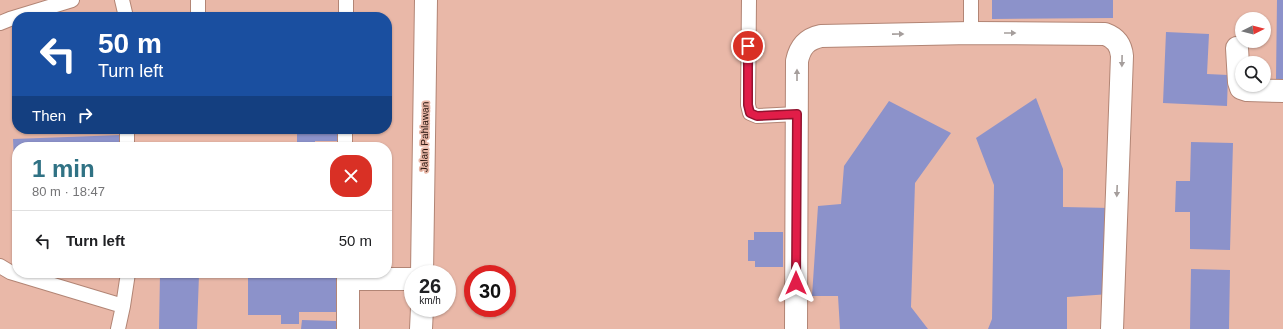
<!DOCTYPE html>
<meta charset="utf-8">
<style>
:root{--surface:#fff;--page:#f6f6f6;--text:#202124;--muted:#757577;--line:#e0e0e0;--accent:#307284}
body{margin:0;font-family:Helvetica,sans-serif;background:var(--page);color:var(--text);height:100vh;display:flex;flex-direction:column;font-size:15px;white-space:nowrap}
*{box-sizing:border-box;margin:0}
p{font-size:13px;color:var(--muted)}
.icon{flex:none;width:22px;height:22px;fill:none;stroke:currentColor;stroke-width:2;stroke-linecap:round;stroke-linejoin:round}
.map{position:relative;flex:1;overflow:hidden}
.drawer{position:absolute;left:12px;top:142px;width:380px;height:136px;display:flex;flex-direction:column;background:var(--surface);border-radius:16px;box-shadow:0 1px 3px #0004}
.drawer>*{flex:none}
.guide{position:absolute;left:12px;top:12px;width:380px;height:122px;border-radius:16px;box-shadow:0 1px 3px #0004;background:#1a4fa0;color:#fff;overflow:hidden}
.needle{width:26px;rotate:84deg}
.fabs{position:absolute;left:1235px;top:12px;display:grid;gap:8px}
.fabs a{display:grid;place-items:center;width:36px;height:36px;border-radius:50%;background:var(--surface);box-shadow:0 1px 3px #0004;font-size:20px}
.speed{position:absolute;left:404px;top:265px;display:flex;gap:8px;font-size:20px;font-weight:700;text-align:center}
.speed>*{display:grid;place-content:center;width:52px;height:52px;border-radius:50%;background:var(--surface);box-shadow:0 1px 3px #0004;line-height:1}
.speed small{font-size:10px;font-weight:400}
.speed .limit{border:6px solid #d22;background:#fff;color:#111}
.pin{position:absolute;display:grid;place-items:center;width:34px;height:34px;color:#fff;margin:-17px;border:2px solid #fff;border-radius:50%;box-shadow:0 1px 4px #0007}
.me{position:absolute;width:44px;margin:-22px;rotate:0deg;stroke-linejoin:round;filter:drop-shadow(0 0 3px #0008)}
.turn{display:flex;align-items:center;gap:14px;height:84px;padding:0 20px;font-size:18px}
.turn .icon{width:52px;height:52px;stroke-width:2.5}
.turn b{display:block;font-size:28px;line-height:34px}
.then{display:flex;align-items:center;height:38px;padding:0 20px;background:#0003;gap:8px;font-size:15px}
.round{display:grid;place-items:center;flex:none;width:42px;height:42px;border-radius:16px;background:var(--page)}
.head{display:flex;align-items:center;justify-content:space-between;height:68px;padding:0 20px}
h1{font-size:24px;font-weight:700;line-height:30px;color:var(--accent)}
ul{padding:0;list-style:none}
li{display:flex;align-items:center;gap:12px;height:60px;padding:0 20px;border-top:1px solid var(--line)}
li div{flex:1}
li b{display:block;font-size:15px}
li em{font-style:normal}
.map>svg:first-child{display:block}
</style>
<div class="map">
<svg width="1283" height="329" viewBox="0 0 1283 329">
<rect width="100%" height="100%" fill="#e9b8a8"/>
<path fill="#8c92ca" d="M992,0H1113V18L992,19Z
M1277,0H1283V79H1276Z
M1166,32L1209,34L1207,74L1228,75L1227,106L1163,103Z
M16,75H17V105H16Z
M1036,98L1063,169V207L1111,208L1110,294L1067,297V329H988L992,319L994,185L976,138Z
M889,101L951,133L915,183L911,307L928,329H840L838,296H812L818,206L841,204L844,166Z
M297,129H337L338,141H315V147H276V142H297Z
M122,135V147H17V206H16L13,139Z
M1191,142L1233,143L1230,250L1190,249V212H1175L1176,181H1190Z
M754,232H783V267H755V261H748V240H754Z
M1191,269L1230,270L1229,329H1190Z
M202,273H337V312H299V324H281V315H248V277H202Z
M160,274L199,275L197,329H159Z
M302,320L336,321V329H301Z"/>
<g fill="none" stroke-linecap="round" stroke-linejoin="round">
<g stroke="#b28575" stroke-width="16">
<path id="lane" d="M122,0L126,17
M198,0V17
M749,0L748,105L750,113L757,116L797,114
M346,17V0
M0,23L10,19L72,0
M971,33V0
M127,129V147
M345,129V147
M0,266L10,272L123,306L128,273
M118,329L123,306"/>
</g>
<g stroke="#b28575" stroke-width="24">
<path id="street" d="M1237,48L1239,82L1241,88L1247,90L1283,91
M348,329V279H413
M796,329L797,61C800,46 807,39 821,36L971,33L1105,34C1116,38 1121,45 1122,56L1112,329"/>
</g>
<g stroke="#b28575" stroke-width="24">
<path id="secondary" d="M422,274L426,0
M421,329L422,308"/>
</g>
<use href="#lane" stroke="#fff" stroke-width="14"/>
<use href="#street" stroke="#fff" stroke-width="22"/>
<use href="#secondary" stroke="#fff" stroke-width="22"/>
</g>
<defs><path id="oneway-solid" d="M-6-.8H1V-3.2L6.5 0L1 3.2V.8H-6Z"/></defs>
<g fill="#a59e9c">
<use href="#oneway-solid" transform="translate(1010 33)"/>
<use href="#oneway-solid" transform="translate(898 34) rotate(-1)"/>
<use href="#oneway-solid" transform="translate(1122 61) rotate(91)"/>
<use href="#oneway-solid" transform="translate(797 75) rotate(-90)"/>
<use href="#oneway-solid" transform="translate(1117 191) rotate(92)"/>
</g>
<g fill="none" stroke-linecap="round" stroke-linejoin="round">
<g stroke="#92132f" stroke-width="10">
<path id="route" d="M748,46V105L750,113L757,116L797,114L796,283"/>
</g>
<use href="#route" stroke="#e11d48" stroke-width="7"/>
</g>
<g text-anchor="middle" stroke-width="3.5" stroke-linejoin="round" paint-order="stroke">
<g font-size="10" fill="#1e0d08" stroke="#e9b8a8">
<text transform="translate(424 137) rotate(-89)" y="4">Jalan Pahlawan</text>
</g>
</g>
</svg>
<div class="fabs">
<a><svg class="needle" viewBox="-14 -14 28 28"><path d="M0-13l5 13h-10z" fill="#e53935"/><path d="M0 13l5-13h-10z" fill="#757577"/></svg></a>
<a><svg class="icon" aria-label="search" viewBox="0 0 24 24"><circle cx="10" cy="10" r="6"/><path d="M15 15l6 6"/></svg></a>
</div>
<div class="speed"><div>26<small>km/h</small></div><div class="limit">30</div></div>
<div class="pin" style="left:748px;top:46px;background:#d93025"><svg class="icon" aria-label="arrive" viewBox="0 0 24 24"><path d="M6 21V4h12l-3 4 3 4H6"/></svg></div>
<svg class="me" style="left:796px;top:283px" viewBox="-20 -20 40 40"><path d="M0-17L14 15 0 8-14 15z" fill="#e11d48" stroke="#fff" stroke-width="4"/></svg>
<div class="guide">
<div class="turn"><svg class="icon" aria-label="left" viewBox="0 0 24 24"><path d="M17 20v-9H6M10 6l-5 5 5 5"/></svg><div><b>50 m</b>Turn left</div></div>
<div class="then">Then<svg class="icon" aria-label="right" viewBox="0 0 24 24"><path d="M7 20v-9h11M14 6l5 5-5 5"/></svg></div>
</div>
<section class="drawer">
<div class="head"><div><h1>1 min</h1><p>80 m · 18:47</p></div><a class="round" style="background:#d93025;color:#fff"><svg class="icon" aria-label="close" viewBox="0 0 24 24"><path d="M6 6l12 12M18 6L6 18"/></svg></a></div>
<ul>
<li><svg class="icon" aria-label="left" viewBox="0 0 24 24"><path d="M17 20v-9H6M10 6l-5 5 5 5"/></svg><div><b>Turn left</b></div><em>50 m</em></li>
</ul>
</section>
</div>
